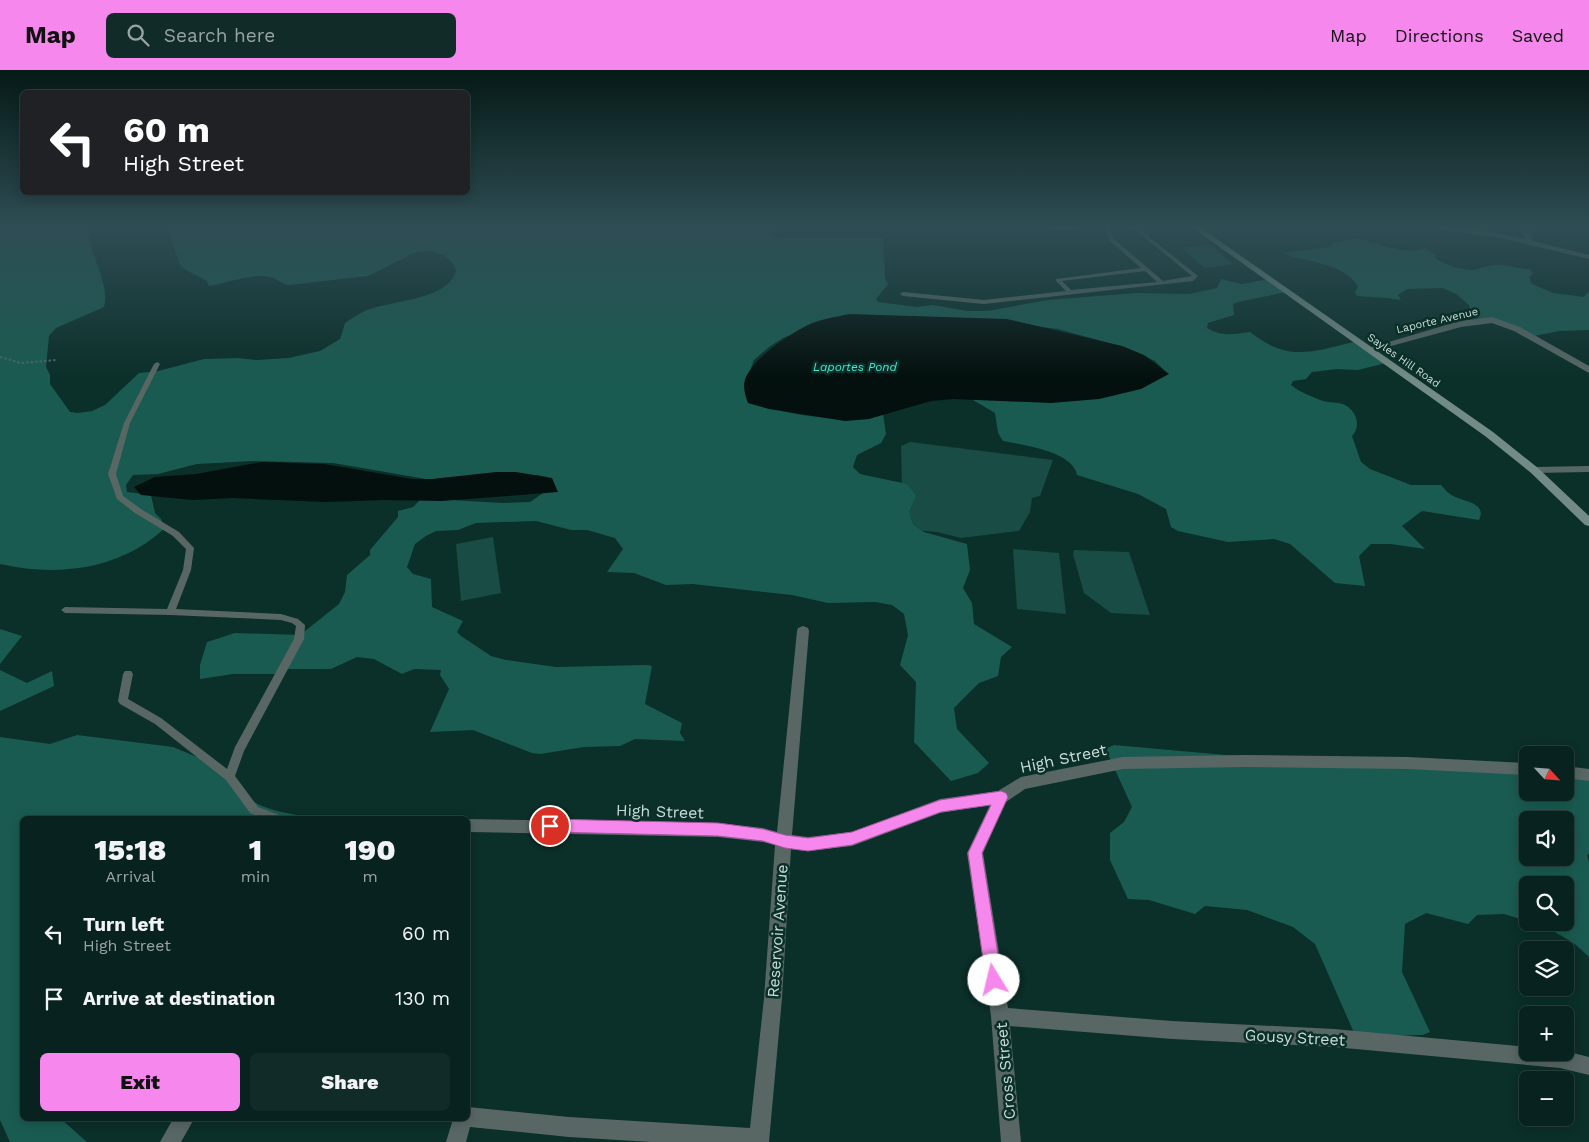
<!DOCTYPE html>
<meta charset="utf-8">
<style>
:root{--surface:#08231f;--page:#112b28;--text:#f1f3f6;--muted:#98a4a4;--line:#29403d;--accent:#f688ed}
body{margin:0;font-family:"Work Sans",sans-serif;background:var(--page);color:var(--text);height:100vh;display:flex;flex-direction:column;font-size:19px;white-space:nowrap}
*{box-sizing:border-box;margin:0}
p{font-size:16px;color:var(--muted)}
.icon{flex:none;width:28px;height:28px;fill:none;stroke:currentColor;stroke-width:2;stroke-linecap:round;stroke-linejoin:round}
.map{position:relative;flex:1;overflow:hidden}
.details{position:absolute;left:20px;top:746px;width:450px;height:305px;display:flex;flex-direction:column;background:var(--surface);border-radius:8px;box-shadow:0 2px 12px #0003,0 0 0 1px var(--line)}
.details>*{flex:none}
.banner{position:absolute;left:20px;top:20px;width:450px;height:105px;border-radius:8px;box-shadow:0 2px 12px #0003,0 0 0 1px var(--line);background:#202124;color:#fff;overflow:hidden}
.needle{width:32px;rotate:116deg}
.controls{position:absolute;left:1519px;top:676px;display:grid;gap:10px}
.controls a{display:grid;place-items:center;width:55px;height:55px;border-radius:8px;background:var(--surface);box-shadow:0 2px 12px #0003,0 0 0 1px var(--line);font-size:25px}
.pin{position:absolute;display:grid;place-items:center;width:42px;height:42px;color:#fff;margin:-21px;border:2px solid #fff;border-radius:50%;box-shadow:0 1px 5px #0007}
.me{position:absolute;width:55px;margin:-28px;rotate:351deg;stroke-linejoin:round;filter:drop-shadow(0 0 4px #0008)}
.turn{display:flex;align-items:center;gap:18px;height:105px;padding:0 20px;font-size:22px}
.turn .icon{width:65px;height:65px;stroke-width:2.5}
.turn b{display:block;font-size:35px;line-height:42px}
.eta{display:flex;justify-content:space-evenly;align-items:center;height:85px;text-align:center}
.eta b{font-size:30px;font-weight:800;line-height:35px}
.cta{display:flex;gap:10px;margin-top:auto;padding:10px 20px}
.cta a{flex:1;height:58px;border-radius:8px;background:var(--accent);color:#111;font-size:20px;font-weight:800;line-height:58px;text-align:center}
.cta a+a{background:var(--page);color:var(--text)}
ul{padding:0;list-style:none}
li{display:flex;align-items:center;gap:15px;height:65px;padding:0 20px}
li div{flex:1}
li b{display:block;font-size:19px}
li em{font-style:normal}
header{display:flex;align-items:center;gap:30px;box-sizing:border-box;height:70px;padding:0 25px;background:var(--accent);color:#111}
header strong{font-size:24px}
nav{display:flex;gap:28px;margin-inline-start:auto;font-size:18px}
.search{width:350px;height:45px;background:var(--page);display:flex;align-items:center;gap:12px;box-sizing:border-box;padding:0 18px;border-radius:8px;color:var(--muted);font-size:19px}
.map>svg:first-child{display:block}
</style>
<header>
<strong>Map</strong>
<div class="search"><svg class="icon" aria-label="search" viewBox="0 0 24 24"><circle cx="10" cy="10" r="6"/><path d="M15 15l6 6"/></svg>Search here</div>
<nav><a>Map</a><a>Directions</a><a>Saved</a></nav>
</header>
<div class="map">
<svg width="1589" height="1072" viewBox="0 0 1589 1072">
<rect width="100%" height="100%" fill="#0b2f29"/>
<path fill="#184c44" d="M1209,175L1234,194L1205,198L1181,178Z
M910,372L1053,390L1040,426L1032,428L1030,442L1019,461L961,468L937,462L903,459L901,376Z
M493,467L501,523L461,531L456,474Z
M1013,479L1059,483L1066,544L1017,539Z
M1074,480L1129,482L1150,545L1111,543L1084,523L1073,484Z"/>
<path fill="#1a5b51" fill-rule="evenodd" d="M0,158H89C87,183 111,213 104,237L56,258L49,266L46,297L50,305V314L70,342L78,343L92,341L105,335L139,303L158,301L204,289L239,288L257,290L288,288L320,281L340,269L345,253C351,249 358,244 365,241C390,230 449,231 456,200L452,192L444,185L429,181L414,183L368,206L289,215C281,214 278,209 271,207C252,203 228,213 209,216L207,211C199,206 190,203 183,198C178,195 171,165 168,158H777L771,162L772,166L780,168H883L885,208L888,214L876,229L878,232L917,237L933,235L967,241H988L1048,230L1136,223L1189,224L1217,218L1221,209L1242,214L1268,209L1286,222L1238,232L1233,234L1234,245L1208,253L1207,258C1221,267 1234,264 1250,262C1288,292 1311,282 1354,272L1386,293L1358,300L1337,299L1312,302L1306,309L1293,311L1291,315C1299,322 1313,327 1323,331C1329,333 1337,332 1343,334C1356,340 1362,355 1352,366L1361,392L1370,399L1411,415H1441C1444,418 1447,422 1450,424C1460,432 1488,431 1479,450L1422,441L1402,456L1425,479L1391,474H1371L1359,486L1365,516L1335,513L1290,474L1274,469L1228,472L1178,461L1171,457L1166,439L1138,424L1077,405C1073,381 1023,375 1003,371L998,363L995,343L973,330L971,327L1006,331L1070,325L1162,305L1164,300L1155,291L1127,278L1058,259L994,251L817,254L783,268L769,277L754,290L750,301L764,336C804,348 842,352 883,344L886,364L881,373L857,385L853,397L860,404L907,414L916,426L909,442L913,455L924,462L967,474L970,500L963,518L972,533L974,554L1012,577L1001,587L998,606L979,613L954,638L957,659L989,693L978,703L951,711L914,672L916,612L900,595L908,565L904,544L892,535L875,532L828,533L792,525L693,514L666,515L634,503L607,502L623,479L615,468L587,460H571L536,451L476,453L458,460L436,461L426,466L415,474L407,497L413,504L431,509L432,537L463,551L457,562L461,566L491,586L506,590L556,597L647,595L652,596L645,634L682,653L680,663L685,671L635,669L620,676L584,677L540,684L532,683L473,660L430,662L449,619L440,605L441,600L414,599L402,604L374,589L357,587L331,599H285L282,604H233L200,609V595L207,572L235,563L300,565L339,534L345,522L347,505L370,485V480L398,447V441L413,437L419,431L418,428L502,433L530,432L549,419L547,407L537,405L504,406L455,414L333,393L253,391L197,394L158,404L133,405L126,415L127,422L151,425L155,443L161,449L165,458C120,500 58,507 0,494Z
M1356,168C1377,173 1404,186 1425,178L1436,184L1435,188C1445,195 1460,200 1473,200C1481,199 1490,194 1499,195C1510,195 1519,199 1530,199L1533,204L1529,207L1532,214L1553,223L1584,227L1589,221V260L1559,261L1534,266L1488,250L1472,248L1469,235L1456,224L1443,218L1407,219L1398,225L1401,230L1387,228L1357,226L1355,223L1358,216C1342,192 1308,193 1282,183L1330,177L1334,173Z
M0,559L22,566L0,594Z
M0,600L27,613L52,601L54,616L0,641Z
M77,665L173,677L233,702C234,706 236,712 238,717C253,743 304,746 331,749H22V1049H61L87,1072H10L0,1050V667L50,674Z
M1114,675L1248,687L1527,695L1528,722H1565V700L1589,703V784L1587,785L1589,793V887C1572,869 1553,860 1531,853L1565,852V815H1528L1527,851L1504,844L1477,845L1468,854L1426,843L1405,854L1402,902L1430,962L1423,965L1370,966L1355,965L1315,874L1293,857L1247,840L1205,836L1195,844L1149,830L1128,829L1110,790V763L1124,752L1132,737L1107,682V678ZM1528,750H1565V788H1528Z"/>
<path fill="#03100d" d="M849,244L1007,249L1122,276L1144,285L1169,304L1141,319L1099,329L1051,333L953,329L931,331L869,349L845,351L769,339L748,333C745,325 742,316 746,307C755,287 788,265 808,255C820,249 836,247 849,244Z
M262,392L324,394L412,409H432L496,402H516L552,408L558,422L442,431L384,430L326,432L233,428L193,430L141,425L134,417L155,407L196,404Z"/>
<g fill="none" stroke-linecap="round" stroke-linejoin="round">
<path stroke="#496862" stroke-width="2" stroke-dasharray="2.5 2" stroke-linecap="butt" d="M0,287L21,293L56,290"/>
<path fill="#586764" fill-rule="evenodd" d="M1053,158H1077C1071,162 1057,161 1053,158Z
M1105,158H1109L1114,169L1163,211L1192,206L1133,158H1138L1198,206L1193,211L984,234L903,226L900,224L903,222L984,230L1066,221L1056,211V209L1141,198L1110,171ZM1145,201L1157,212L1071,220L1062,211Z
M157,292L160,294L130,353L116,404L123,426L141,439L179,462L194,478L191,500L176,539L281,544L298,549L305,555L304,569L244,681L235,706L258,737L282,746L283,749H265L250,743L226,710L155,654L120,634L118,631L123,604L125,601H131L133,604L128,629L161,648L227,699L235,677L294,569L296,556L292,553L281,550L170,545L65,543L61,540L65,537L167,539L183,500L186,479L173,466L135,443L117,429L108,404L124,353L154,294Z"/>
<path fill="#586764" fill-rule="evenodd" d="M1438,158C1466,155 1498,163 1525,169L1522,158H1529L1533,171L1589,185V189L1501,168L1442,160Z
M1492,247L1520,257L1589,296V303L1514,261L1492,253L1461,257L1369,282L1365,279L1460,251Z
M1589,396V402L1534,403L1529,400L1534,397Z
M803,556L808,558L809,561L792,765L808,767L852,762L940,729L998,721L1021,707L1123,687L1244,685L1408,687L1528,693V705L1408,699L1244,697L1123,699L1025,719L1006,732L983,783L1008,938L1172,951L1334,959L1528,977V982H1565V981L1589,987V1005L1560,998L1334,977L1172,969L1010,956L1021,1072H1001L991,946L967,783L990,735L940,743L852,776L808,781L791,779L782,928L769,1072H651L569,1067L470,1057L466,1072H446L453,1049H468V1037L569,1047L750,1058L764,928L775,775L763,772L718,767L468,762L466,749L718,753L763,758L777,762L797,561L798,558Z
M1565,696L1589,699V711L1565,708Z
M173,1049H194L181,1072H160Z"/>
<path fill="#738b86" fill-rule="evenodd" d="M1193,158H1201L1493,362L1538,398L1589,446V456L1585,455L1530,402L1485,366Z"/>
</g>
<linearGradient id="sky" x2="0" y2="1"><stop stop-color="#061a17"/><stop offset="0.51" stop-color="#2e4d54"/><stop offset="1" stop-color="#2e4d54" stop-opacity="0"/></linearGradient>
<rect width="1589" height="308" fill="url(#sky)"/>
<path fill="#f688ed" stroke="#a0589a" d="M1001,721L1006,723L1008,727L982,783L1002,910L1000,916L994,918L989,916L986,910L968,783L991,735L941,742L852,775L808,781L785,778L763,771L718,766L550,762L546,760L543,756L546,751L550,749L718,753L763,759L785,765L808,768L852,762L940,730Z"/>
<g text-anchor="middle" stroke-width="5" stroke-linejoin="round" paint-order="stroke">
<g font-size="11" fill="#caddd8" stroke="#0b2f29">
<text transform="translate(1437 250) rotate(-13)" y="4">Laporte Avenue</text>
<text transform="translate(1404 290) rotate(35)" y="4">Sayles Hill Road</text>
</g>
<g font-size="12" font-style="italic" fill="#3eebd2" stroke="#0b2f29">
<text x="855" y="301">Laportes Pond</text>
</g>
<g font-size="16" fill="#caddd8" stroke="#0b2f29">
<text transform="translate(1063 688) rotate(-12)" y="6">High Street</text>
<text transform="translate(660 741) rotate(2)" y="6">High Street</text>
<text transform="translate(777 861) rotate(-86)" y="6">Reservoir Avenue</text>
<text transform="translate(1295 967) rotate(3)" y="6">Gousy Street</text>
<text transform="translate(1005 1001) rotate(-95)" y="6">Cross Street</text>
</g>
</g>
</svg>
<div class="controls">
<a><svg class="needle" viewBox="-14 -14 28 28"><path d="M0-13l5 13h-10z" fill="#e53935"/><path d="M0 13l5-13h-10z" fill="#98a4a4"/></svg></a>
<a><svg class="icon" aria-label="sound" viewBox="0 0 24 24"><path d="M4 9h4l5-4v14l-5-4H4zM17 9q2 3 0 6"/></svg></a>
<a><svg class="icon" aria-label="search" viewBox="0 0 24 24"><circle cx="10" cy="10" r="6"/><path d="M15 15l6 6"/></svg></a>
<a><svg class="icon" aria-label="layers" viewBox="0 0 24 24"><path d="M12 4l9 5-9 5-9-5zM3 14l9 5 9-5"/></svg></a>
<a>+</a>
<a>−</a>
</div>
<div class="pin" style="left:550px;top:756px;background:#d93025"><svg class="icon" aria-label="arrive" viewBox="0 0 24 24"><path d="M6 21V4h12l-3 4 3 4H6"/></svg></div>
<svg class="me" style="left:994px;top:910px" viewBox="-20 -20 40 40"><circle r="19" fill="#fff"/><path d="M0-13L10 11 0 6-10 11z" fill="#f688ed"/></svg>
<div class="banner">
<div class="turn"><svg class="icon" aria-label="left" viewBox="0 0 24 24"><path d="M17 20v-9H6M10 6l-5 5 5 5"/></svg><div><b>60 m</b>High Street</div></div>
</div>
<section class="details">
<div class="eta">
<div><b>15:18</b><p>Arrival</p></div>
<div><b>1</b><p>min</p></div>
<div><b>190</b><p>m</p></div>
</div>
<ul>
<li><svg class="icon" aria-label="left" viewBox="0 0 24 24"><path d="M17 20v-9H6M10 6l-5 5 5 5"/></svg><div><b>Turn left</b><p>High Street</p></div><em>60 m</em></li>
<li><svg class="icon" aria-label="arrive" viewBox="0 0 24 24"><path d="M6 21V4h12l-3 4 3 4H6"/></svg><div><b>Arrive at destination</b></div><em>130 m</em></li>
</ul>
<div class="cta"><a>Exit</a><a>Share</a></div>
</section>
</div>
